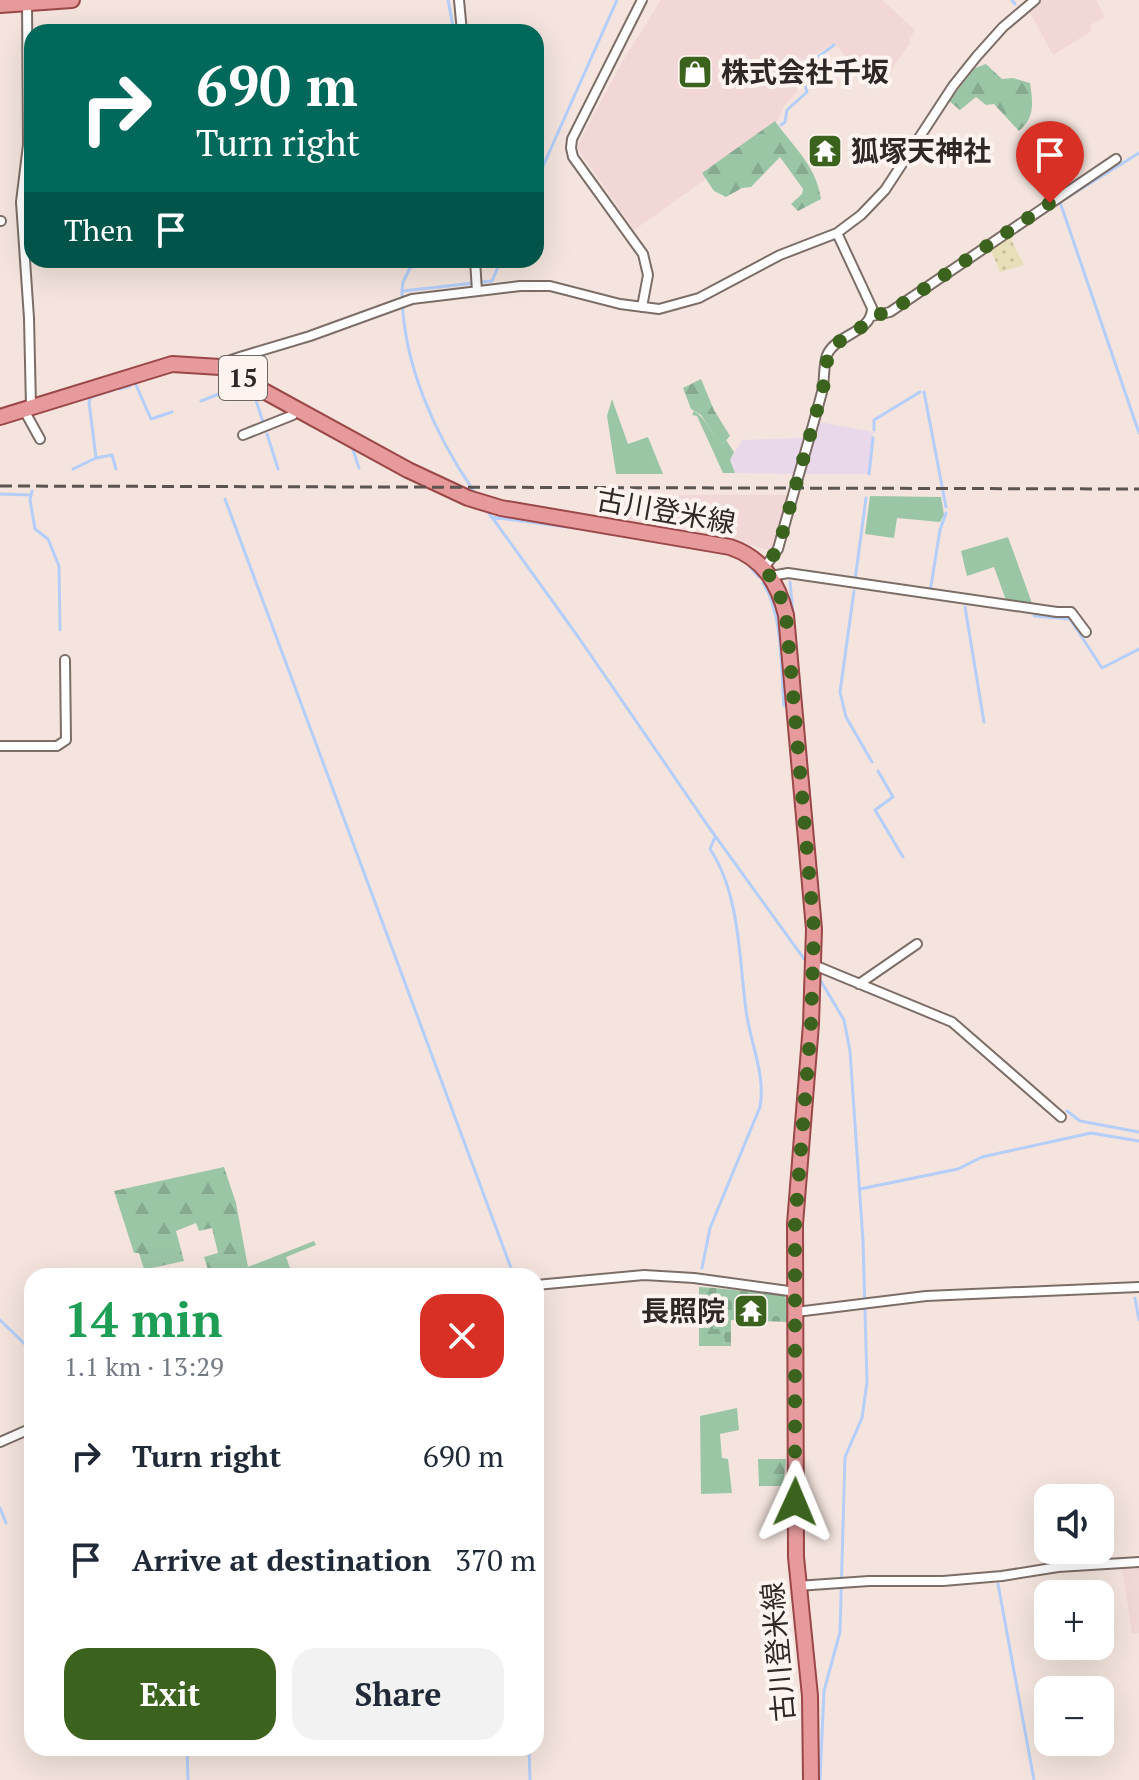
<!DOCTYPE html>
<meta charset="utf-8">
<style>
:root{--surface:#fff;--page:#f2f2f3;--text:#1f2937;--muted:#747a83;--accent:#3c631d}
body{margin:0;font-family:"PT Serif","Noto Sans JP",serif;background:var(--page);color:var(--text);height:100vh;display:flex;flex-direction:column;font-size:30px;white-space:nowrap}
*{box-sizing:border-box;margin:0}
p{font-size:26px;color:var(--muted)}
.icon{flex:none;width:44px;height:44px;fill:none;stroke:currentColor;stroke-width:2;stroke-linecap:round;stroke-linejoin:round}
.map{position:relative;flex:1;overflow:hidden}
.drawer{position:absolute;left:24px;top:1268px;width:520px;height:488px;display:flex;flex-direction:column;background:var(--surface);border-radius:24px;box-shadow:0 8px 32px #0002}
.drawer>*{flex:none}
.banner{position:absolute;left:24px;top:24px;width:520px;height:244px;border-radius:24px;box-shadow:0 8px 32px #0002;background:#00695c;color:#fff;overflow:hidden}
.controls{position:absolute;left:1034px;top:1484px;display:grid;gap:16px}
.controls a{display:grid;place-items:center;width:80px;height:80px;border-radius:16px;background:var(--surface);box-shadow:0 8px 32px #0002;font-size:40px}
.pin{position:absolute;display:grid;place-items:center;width:68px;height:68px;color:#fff;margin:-82px -34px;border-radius:50% 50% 50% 0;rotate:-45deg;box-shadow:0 0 8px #0007}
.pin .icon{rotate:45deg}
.me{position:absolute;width:88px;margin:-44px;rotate:1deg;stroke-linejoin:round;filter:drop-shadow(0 0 6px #0008)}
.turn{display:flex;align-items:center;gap:28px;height:168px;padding:0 40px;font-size:36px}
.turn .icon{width:104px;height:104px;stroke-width:2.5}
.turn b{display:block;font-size:56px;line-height:68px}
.then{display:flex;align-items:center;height:76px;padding:0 40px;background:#0003;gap:16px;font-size:30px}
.round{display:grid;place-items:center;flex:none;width:84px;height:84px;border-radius:24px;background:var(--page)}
.overview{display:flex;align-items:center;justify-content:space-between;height:136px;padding:0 40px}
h1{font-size:48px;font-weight:600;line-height:60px;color:#1e9e55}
.button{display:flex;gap:16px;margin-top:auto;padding:16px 40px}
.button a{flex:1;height:92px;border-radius:24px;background:var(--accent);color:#fff;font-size:32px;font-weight:600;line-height:92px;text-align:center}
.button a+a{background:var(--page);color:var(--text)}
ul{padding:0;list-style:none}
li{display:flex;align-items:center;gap:24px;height:104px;padding:0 40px}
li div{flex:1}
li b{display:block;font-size:30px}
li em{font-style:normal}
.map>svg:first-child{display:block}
</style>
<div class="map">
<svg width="1139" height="1780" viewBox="0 0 1139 1780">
<defs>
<pattern id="forest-firs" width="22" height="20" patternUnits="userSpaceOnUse" patternTransform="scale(2)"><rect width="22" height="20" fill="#9bc6a6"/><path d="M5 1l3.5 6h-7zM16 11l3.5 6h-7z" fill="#86aa8f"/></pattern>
<pattern id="sand-dots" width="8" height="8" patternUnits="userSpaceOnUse" patternTransform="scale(2)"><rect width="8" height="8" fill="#e8dfb9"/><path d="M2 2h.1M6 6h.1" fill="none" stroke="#c7bf9f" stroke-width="1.8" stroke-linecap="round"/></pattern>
<pattern id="cemetery-stones" width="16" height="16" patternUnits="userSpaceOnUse" patternTransform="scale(2)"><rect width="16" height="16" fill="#9bc6a6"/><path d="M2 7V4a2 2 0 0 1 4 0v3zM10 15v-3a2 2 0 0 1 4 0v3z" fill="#86aa8f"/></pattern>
</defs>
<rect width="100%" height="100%" fill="#f4e4dd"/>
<path fill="#f2d7d7" d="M661,0H882L915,30L909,40L911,42L878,88L871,85L834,43L814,55L805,65L799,77L797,92L784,106L778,120L703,173L706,179L634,230L578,149L579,142L622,62Z
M1042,0H1096L1105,17L1089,26L1092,31L1053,55L1029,11Z
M620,495H788L772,551L727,538L624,526Z
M1139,1566V1633L1132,1634L1122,1567Z"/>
<path fill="#e9d8e9" d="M819,422L873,432L868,474H805Z
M805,438L796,474L735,473L730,460L742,440Z"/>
<path fill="#9bc6a6" d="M612,399L628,444L648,437L663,474H616L607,416Z
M694,411C707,419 711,435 723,444L726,440L734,452L730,460L735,473H723L697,416L692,415Z
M870,496L941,497L944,515L940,522L897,518L894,538L865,534Z
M1008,537L1033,606L1007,603L994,567L967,576L961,551Z
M314,1241L316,1245L286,1257L293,1276H242L248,1267Z
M737,1408L739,1430L720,1434L722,1458L728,1459L732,1493L701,1494L700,1416Z"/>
<path fill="url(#forest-firs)" d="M986,64L1002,79L1013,78L1030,83C1033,103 1035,118 1019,131L994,104L986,105L976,97L960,110L949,101L975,68Z
M775,121C794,148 816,165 821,199L798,211L791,204L802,194L803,189L780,157L751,187L742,188L726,197L714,191L702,173Z
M701,379L714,410L730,436L723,444L716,438L701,415L691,409L683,388Z
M224,1167L236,1203L248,1267L242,1276H210L204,1257L218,1253L212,1228L199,1231L196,1223L176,1231L184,1261L152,1268L154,1276H146L139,1253H134L114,1191Z
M699,1287L714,1288L713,1329H723L725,1346H699Z
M758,1459H786L783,1486H759Z"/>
<path fill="url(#sand-dots)" d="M1010,237L1024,265L1000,272L991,250Z"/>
<path fill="url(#cemetery-stones)" d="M714,1288L783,1295L787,1299L789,1322L731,1320V1346H725L723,1329H713Z"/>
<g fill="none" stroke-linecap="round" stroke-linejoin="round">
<path stroke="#b4cef9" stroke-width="3" d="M448,0L454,32
M1012,0L1015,4
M781,125L785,122L787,110L807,92L803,77L815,59L834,45
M1139,153L1060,202L1139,433
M536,182L617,0
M414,260L403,282L402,291C402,363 435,435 475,493
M403,291L492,281L501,260
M136,385L151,419L172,412
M119,389L130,386
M924,392L946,507
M257,395L254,394L263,422
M201,401L242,385
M874,430V420L920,392
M267,434L278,469
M329,435L352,447L359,468
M96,458L89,402L91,397L113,390
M73,469L96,458L112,455L116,469
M869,474L873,438
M32,491L30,500L35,529L48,539L59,566L60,630
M0,494L31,495
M225,499L514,1276
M486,509L579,638L708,826L807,963
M491,517L597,531
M609,534L621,535
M745,561L759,577
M855,580L866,498
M790,582L793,614
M763,583C783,613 781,670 784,706
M854,591L840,692L846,717L872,762
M930,592L940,530L946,513
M965,607L984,722
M1034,616L1070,619L1102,668L1139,649
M805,749L807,770
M878,771L893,797L875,810L903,857
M819,978L844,1020L850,1051L863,1241L867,1382L862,1418L845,1457L840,1632L824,1691L820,1780
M1067,1111L1080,1121L1139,1132
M860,1189L958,1169L982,1157L1091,1133L1139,1141
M702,1268L710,1228L760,1107C766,1074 750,1043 746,1010C739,958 740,894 710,849L715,837
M1135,1298L1139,1320
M0,1320L32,1351
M0,1508L6,1523
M998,1584L1034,1780
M187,1748L188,1780
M529,1748L530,1780"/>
<g stroke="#7c6e67" stroke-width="12">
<path id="minor" d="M459,0L462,32
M642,0L572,139L571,148L573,157L643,254L648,275L642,307
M27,1L28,145L21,202L29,318L31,407
M0,221H1
M475,260L477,291
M872,316L890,312L1116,159
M224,368L231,360L243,356L310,336L412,299L520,286H550L620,304L659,309L699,298L780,255L837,233L861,215L885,190L953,86L977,56L1003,27L1035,0
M24,410L40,439
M243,435L293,415L297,408
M764,568L778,549C792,497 808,445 822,392C825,380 823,367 827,355C836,334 872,333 872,308L837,233
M771,576L788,573L1057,612H1071L1086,632
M0,746H57L66,740L65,660
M814,965L952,1022L1061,1117
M859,984L917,944
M536,1285L644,1275L694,1278L796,1292
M796,1312L926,1296L1139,1287
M0,1442L32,1428
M797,1586L869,1581H943L1002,1576L1058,1567L1139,1562"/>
</g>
<g stroke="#9b4748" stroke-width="18">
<path id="primary" d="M0,5L72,0
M0,417L172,364L220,367L408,470L468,498L501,508L730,547C763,558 778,583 786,615L814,929L811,1024L795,1224L796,1557L810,1696L811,1780"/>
</g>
<use href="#minor" stroke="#fff" stroke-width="8"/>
<use href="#primary" stroke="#e69a9c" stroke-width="14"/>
<path stroke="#5c5451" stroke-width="3" stroke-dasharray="12 6" stroke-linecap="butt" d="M0,486L1139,489"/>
</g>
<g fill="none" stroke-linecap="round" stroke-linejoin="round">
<path stroke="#3c631d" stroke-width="14" stroke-dasharray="0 25.2" d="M795,1502V1224L811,1024L814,929L786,615L777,586L764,568L778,549L823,389L828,354L834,345L866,324L872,316L890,312L1050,203"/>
</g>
<defs>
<g id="shop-square" transform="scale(1.8)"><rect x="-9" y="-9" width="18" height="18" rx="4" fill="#3c631d" stroke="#fdf3ef"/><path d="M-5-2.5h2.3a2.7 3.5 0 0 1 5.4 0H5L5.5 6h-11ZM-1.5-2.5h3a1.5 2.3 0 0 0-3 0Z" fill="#fff"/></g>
<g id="temple-square" transform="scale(1.8)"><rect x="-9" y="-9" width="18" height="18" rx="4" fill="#3c631d" stroke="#fdf3ef"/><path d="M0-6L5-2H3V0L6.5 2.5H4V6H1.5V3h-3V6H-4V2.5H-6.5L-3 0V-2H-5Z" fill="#fff"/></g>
</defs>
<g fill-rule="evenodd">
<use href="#shop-square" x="695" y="72"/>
<use href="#temple-square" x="825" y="151"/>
<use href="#temple-square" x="751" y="1311"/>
</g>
<g text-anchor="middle" stroke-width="8" stroke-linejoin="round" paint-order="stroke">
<rect fill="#fdf3ef" stroke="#6c6562" stroke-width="2" x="219" y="356" width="48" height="44" rx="6"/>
<g font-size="26" font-weight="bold" fill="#2e2826">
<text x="243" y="387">15</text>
</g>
<g font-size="28" font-weight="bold" fill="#2e2826" stroke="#fdf3ef" text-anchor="start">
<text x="721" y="82">株式会社千坂</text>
<text x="851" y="161">狐塚天神社</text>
<text x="725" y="1321" text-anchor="end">長照院</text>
</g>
<g font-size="28" fill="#2e2826" stroke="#fdf3ef">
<text transform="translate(666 511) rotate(10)" y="10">古川登米線</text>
<text transform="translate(778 1652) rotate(-95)" y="10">古川登米線</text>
</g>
</g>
</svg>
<div class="controls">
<a><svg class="icon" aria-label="sound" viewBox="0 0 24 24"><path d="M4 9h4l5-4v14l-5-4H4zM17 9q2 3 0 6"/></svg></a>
<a>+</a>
<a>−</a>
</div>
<div class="pin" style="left:1050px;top:203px;background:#d93025"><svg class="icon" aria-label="arrive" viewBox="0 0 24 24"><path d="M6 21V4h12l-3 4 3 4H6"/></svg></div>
<svg class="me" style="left:795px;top:1502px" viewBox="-20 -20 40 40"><path d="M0-17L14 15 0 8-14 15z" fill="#3c631d" stroke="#fff" stroke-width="4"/></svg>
<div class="banner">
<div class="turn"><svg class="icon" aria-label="right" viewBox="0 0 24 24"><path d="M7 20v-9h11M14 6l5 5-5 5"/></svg><div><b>690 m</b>Turn right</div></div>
<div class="then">Then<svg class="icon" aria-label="arrive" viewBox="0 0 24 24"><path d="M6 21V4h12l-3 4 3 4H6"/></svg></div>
</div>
<section class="drawer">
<div class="overview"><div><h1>14 min</h1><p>1.1 km · 13:29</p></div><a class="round" style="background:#d93025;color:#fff"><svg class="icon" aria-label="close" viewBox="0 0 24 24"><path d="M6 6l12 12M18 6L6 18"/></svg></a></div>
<ul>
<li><svg class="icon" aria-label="right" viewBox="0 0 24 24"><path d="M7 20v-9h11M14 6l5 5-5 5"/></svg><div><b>Turn right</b></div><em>690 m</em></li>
<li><svg class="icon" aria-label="arrive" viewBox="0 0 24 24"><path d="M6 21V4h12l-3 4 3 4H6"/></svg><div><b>Arrive at destination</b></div><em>370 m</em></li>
</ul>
<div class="button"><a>Exit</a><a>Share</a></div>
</section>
</div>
